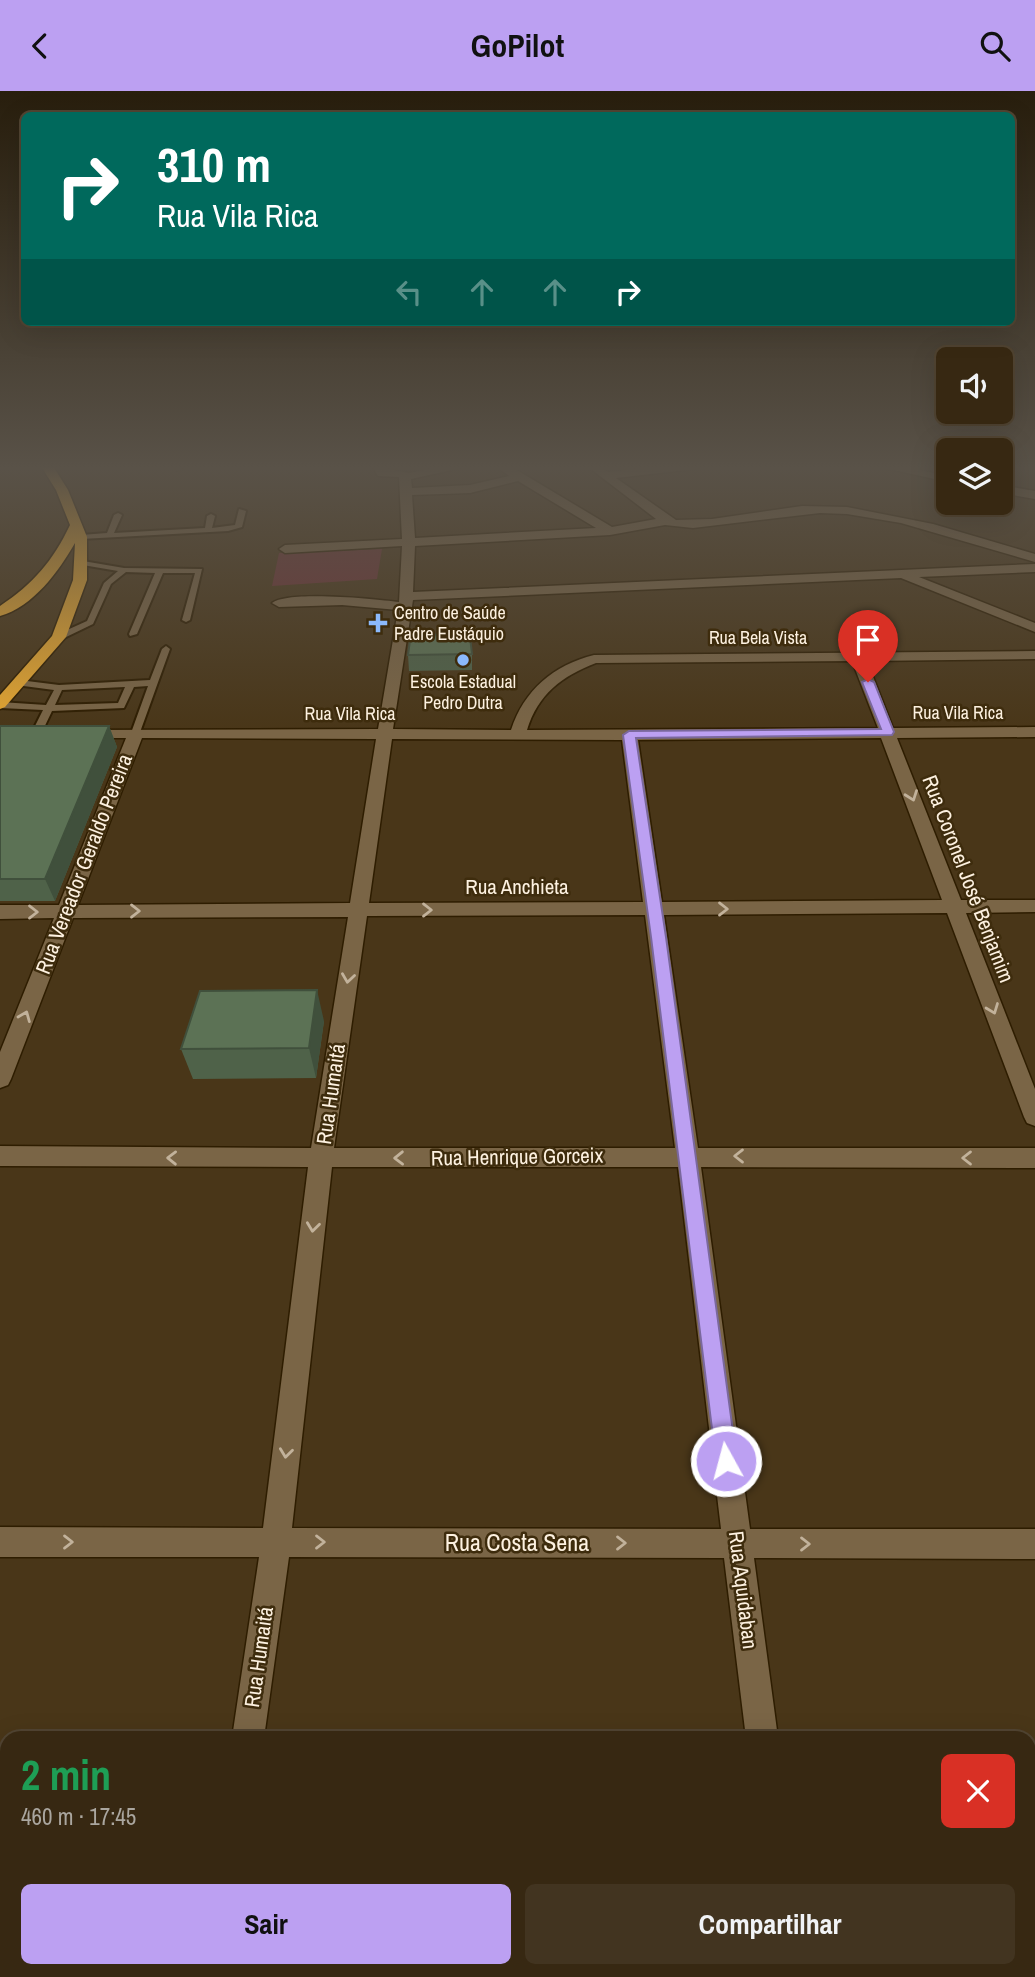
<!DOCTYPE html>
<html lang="pt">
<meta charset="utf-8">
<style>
:root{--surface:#372812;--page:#423420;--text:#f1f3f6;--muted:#aaa69f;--line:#514432;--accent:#bca0f2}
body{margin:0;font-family:"Archivo Narrow",sans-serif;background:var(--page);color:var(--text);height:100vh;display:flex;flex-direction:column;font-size:26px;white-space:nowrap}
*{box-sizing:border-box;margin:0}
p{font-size:23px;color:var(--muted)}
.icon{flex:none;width:38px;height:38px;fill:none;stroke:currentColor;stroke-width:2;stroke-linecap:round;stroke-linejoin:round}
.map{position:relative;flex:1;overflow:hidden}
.details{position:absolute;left:0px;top:1640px;width:1036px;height:247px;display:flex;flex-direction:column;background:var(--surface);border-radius:21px 21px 0 0;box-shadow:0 7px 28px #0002,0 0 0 2px var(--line)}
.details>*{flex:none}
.banner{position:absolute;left:21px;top:21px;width:994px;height:214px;border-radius:10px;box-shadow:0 7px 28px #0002,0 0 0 2px var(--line);background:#00695c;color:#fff;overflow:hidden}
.controls{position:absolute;left:936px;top:256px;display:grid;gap:14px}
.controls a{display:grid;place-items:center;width:77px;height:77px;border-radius:10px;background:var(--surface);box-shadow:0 7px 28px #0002,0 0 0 2px var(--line);font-size:35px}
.pin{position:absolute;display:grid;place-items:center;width:60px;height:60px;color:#fff;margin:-72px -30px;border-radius:50% 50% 50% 0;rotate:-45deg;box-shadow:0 0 7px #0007}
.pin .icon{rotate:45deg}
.me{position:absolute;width:77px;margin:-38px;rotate:353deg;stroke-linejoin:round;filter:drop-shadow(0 0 5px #0008)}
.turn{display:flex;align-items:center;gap:24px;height:147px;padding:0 21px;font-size:32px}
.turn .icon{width:91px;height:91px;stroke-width:2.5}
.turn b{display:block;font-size:49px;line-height:60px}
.lanes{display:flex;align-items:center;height:66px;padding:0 21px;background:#0003;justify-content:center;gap:35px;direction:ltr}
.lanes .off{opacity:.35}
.round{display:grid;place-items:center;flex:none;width:74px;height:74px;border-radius:10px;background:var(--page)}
.overview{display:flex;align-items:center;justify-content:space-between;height:119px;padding:0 21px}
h1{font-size:42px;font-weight:700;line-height:52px;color:#1e9e55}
.action{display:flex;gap:14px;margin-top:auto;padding:14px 21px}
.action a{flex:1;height:80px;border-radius:10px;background:var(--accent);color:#111;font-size:28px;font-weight:700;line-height:80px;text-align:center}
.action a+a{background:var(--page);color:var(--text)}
header{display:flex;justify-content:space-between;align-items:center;height:91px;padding:0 21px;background:var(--accent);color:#111;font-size:32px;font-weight:700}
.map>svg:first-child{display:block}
</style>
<header><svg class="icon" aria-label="back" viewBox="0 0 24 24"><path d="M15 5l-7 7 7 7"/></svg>GoPilot<svg class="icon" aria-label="search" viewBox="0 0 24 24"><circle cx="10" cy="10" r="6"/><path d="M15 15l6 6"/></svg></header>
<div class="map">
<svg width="1035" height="1886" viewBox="0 0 1035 1886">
<rect width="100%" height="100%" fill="#493618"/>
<path fill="#6d3236" d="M382,458L377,488L272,495L279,462Z"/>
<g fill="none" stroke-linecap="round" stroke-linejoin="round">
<g stroke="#2e1d00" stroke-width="4">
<path id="lane" d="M176,375H182V378L177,379Z
M239,418L246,420L242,436L228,440L81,448L77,446L81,444L107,442L114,424L118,422L122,424L114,442L205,437L207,425L211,423L215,425L212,437L235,434Z
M77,469L124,477L202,478L190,529L186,531L182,529L195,482H163L137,543L130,545L129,543L155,482L126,481L111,493L93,533L62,548H56V544L87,530L104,492L118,480L77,473Z
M166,555L170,558L139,644L136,645L131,642L148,595L134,596L124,617L52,620L41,643L36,646L31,643L43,619L0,617V611L46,614L54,599L16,594V590L19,589L59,594L150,589L162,558ZM125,596L118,612L55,614L62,599Z"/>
</g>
<g stroke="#2e1d00" stroke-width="3">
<path id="street" d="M372,375L409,382L445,375H470L411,388L412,397L470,394L509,385L496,375H510L612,436L656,428L587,375H600L608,381L661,375H699L694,378L616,387L676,429L712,428L802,415L847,416L933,433L1035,463V471L901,432L847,423L820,422L693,437L665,434L610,444L415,455L413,501L1035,473V481L919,486L1035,532V541L901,487L413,509L393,638L511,639C524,599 554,574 594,564L1035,560V568L867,570L893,637L1035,636V646L897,647L961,809H1035V821L966,822L1035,998V1035L1027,1032L1024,1026L947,822L664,824L698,1057H1035V1077L701,1076L750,1438H1035V1468L754,1467L778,1647H746L724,1467L289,1466L264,1647H232L259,1466H0V1436L263,1437L308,1076L0,1075V1055L311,1057L348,826L73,827L11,988L8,994L0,997V961L54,827L0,828V814H59L126,647H85L77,642L79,639L378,638L398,519L342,514L279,516L272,512C288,499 376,508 399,511L402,455L285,462L279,458L285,454L402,448L399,386L378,385ZM518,390L596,437L415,447L412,404L470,402ZM852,570L878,637L527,639C538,603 562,585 596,572ZM142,647L376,648L350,812L78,814ZM881,647L942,809L662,811L638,649ZM392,648L622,649L643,811L369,812ZM645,824L675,1057H334L367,825ZM332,1076H678L721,1438L292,1437Z
M876,375H900L948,385V391Z
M1001,394L1035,400V408L1001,402Z
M196,1880H232L231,1886H195Z
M775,1880H811L812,1886H776Z"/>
</g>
<g stroke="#2e1d00" stroke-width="3">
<path id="highway" d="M41,375H53L68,399L87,446V489L66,546L5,616L0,618V604L52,545L73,489L75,452C59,480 33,516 0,525V515C33,493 53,470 70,434L56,399Z"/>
</g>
<use href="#lane" fill="#7a6546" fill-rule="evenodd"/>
<use href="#street" fill="#7a6546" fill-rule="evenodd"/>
<use href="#highway" fill="#e5a631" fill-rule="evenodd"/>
</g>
<path fill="#4f6249" d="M472,563V579L409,580L408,564Z
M0,635H109L117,656L55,810H0Z
M324,930L316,987L193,988L181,958Z"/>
<path fill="#40503c" d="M109,635L117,656L55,810L45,788Z
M317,899L324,930L316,987L309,957Z"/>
<path fill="#5c7255" stroke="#40503c" stroke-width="2" d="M411,542L470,546L472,563L408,564Z
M0,635H109L45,788H0Z
M317,899L309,957L181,958L200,900Z"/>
<defs><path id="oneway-chevron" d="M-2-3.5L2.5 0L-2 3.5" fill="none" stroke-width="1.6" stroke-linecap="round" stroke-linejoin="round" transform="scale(1.75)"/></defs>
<g stroke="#c2b29b">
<use href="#oneway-chevron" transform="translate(912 705) rotate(70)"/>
<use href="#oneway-chevron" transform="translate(723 818)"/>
<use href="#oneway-chevron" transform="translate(427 819)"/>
<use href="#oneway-chevron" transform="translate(135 820)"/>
<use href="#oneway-chevron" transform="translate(33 821)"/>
<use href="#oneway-chevron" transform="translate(348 887) rotate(98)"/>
<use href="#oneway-chevron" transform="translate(993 918) rotate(69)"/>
<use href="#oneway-chevron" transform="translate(25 925) rotate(-68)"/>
<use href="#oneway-chevron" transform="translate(739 1065) rotate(-180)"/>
<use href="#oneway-chevron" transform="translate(172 1067) rotate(-179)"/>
<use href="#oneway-chevron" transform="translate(399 1067) rotate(179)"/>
<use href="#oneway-chevron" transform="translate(967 1067) rotate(-180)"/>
<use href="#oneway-chevron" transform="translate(313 1136) rotate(97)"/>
<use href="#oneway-chevron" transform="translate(286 1362) rotate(97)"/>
<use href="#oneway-chevron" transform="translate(68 1451)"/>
<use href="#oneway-chevron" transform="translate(320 1451)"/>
<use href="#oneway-chevron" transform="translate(621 1452)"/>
<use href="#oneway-chevron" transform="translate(805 1453)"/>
</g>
<linearGradient id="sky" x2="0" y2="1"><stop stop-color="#281e0d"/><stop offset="0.59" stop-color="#595248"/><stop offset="1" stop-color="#595248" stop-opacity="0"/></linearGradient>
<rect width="1035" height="639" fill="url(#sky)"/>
<path fill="#bca0f2" stroke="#7a689d" stroke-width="2" d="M868,588L874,591L894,641L892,644L636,647L666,846L737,1370L734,1377L726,1380L719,1377L716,1370L651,846L623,644L629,640L881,638L862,591Z"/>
<g fill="#8bb9fc" stroke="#3e2c0d" stroke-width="2.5">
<path d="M374.5 521.5h7v7h7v7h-7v7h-7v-7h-7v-7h7z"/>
<circle cx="463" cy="569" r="7"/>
</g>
<g text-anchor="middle" stroke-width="5" stroke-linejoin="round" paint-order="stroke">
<g font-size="18" fill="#fdf1e0" stroke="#3e2c0d" text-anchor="start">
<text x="394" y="528">Centro de Saúde<tspan x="394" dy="21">Padre Eustáquio</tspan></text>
<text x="463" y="597" text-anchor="middle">Escola Estadual<tspan x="463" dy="21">Pedro Dutra</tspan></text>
</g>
<g font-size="18" fill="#fdf1e0" stroke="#3e2c0d">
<text x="758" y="553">Rua Bela Vista</text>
<text x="958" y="628">Rua Vila Rica</text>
<text x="350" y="629">Rua Vila Rica</text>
</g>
<g font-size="21" fill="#fdf1e0" stroke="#3e2c0d">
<text transform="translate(84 773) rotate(-69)" y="7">Rua Vereador Geraldo Pereira</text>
<text transform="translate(968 788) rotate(69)" y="7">Rua Coronel José Benjamim</text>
<text x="517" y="803">Rua Anchieta</text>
<text transform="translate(331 1003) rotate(-82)" y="7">Rua Humaitá</text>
<text transform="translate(517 1066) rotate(-1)" y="7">Rua Henrique Gorceix</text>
<text transform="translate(743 1499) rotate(83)" y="7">Rua Aquidaban</text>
<text transform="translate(259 1566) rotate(-82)" y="7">Rua Humaitá</text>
</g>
<g font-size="24" fill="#fdf1e0" stroke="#3e2c0d">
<text x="517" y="1460">Rua Costa Sena</text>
</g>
</g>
</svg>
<div class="controls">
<a><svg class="icon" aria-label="sound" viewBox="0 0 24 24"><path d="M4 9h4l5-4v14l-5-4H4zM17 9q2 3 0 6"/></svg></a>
<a><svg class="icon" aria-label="layers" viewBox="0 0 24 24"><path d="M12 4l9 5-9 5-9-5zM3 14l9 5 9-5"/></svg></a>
</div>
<div class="pin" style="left:868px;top:591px;background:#d93025"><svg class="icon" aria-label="arrive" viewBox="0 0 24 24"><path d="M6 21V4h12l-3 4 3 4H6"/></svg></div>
<svg class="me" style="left:726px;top:1370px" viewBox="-20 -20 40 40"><circle r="17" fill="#bca0f2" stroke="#fff" stroke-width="3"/><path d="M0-11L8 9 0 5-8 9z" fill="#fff"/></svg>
<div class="banner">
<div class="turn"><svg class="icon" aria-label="right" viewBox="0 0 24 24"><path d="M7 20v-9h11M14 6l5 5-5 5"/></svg><div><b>310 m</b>Rua Vila Rica</div></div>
<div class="lanes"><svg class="icon off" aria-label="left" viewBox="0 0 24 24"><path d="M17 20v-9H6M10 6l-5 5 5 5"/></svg><svg class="icon off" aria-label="ahead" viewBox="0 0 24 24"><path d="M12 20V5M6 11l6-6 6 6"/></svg><svg class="icon off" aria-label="ahead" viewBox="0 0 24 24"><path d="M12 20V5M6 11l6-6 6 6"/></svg><svg class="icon" aria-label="right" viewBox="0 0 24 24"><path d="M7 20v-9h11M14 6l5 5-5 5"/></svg></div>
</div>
<section class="details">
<div class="overview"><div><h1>2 min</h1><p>460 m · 17:45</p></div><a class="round" style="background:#d93025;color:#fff"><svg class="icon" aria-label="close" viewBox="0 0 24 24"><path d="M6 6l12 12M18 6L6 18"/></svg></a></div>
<div class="action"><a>Sair</a><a>Compartilhar</a></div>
</section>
</div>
